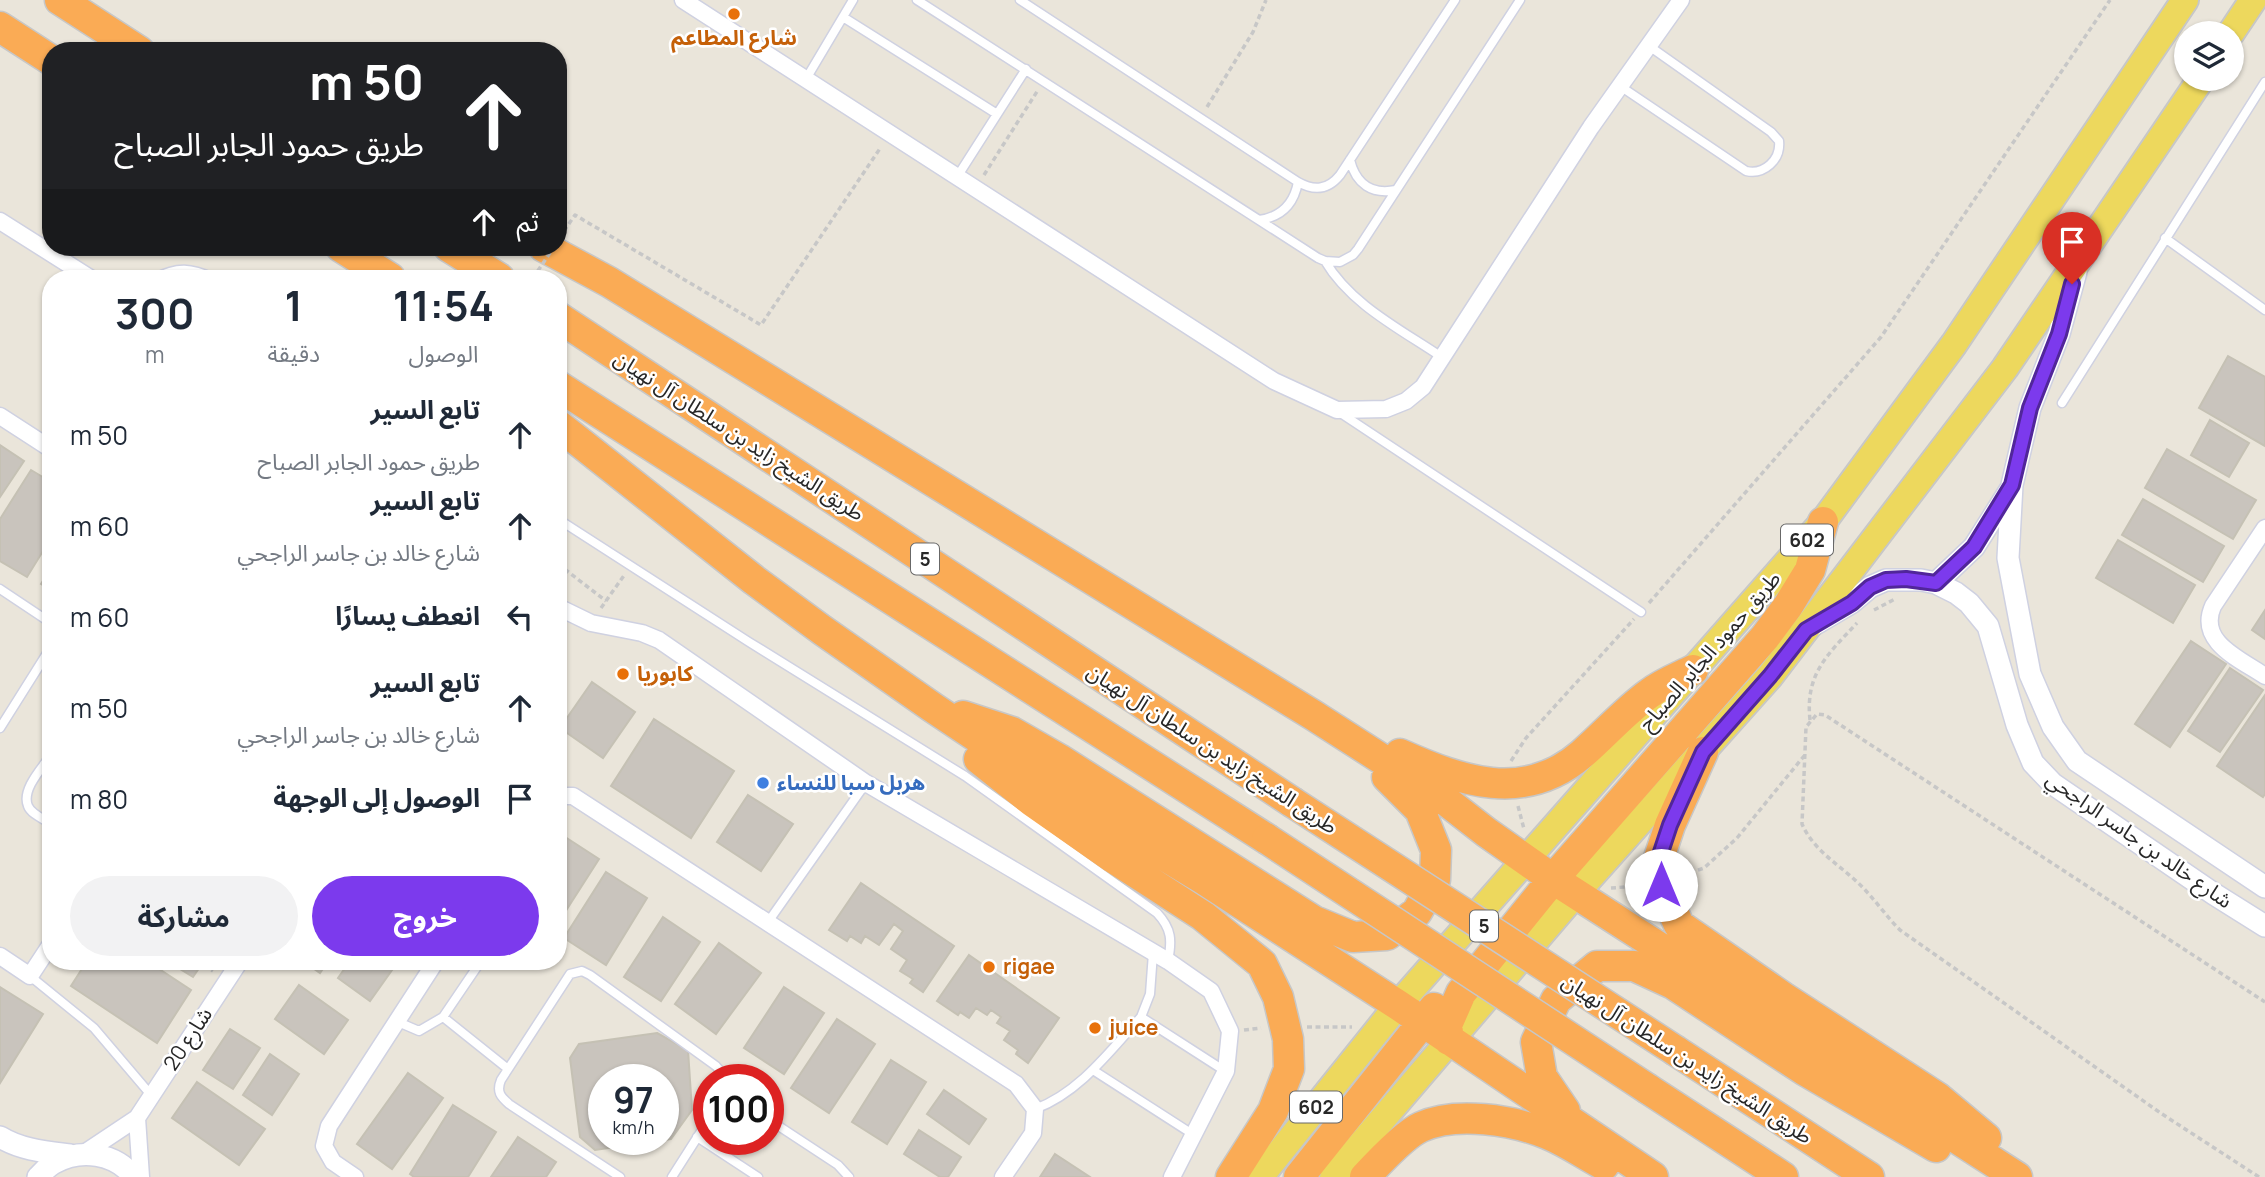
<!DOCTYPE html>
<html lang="ar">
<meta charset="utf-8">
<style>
:root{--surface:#fff;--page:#f2f2f3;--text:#1f2937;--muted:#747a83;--accent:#7c3aed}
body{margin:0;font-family:Manrope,"Noto Sans Arabic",sans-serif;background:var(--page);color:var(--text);direction:rtl;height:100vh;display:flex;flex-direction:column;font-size:26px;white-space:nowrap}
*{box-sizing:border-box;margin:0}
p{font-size:23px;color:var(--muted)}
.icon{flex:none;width:38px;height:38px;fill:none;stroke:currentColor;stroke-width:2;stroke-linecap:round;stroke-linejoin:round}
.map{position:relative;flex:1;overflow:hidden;direction:ltr}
.drawer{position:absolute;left:42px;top:270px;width:525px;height:700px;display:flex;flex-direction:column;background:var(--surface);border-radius:28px;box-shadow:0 2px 5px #0004;direction:rtl}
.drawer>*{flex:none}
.hud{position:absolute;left:42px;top:42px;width:525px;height:214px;border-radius:28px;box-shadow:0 2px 5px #0004;direction:rtl;background:#202124;color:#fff;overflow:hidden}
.buttons{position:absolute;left:2174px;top:21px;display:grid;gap:14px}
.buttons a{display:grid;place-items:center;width:70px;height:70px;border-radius:50%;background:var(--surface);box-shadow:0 2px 5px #0004;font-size:35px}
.speed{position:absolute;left:588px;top:1064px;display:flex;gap:14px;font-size:35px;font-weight:700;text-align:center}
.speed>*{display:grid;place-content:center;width:91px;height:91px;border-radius:50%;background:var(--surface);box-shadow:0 2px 5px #0004;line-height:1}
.speed small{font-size:18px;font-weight:400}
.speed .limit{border:10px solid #d22;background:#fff;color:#111}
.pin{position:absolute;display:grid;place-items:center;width:60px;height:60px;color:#fff;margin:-72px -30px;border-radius:50% 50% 50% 0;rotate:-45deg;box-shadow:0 0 7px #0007}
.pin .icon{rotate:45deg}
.me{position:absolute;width:77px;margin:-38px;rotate:0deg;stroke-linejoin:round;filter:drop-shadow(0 0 5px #0008)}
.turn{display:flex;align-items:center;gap:24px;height:147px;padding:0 28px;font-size:32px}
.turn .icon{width:91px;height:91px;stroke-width:2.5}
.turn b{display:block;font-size:49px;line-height:60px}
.then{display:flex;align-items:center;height:66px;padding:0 28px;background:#0003;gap:14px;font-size:26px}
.eta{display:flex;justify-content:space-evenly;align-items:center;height:119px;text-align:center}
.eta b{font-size:42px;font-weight:700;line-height:49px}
.cta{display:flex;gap:14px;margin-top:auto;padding:14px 28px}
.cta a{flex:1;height:80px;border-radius:42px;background:var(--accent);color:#fff;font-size:28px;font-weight:700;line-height:80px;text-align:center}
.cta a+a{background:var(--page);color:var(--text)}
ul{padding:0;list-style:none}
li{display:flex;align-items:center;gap:21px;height:91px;padding:0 28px}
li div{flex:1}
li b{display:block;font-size:26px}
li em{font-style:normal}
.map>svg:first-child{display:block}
</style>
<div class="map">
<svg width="2265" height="1177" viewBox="0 0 2265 1177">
<rect width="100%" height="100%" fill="#eae5da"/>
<path fill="#c9c4bd" stroke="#c5c1b4" stroke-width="2" fill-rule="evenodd" d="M2228,356L2265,377V446L2199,408Z
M2210,420L2249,443L2229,477L2191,455Z
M0,445L24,461L0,497Z
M2167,449L2256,500L2233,539L2145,488Z
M31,470L51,482V538L27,577L0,561V519Z
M2143,499L2224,546L2203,582L2122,535Z
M2118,540L2195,585L2173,623L2096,578Z
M51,568V590L41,584Z
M2265,610V639L2252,630Z
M2191,641L2226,664L2170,747L2135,724Z
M2230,668L2263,690L2220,752L2188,731Z
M592,682L635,712L603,758L560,728Z
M2265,695V794L2263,797L2217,766Z
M654,719L734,771L691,838L611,786Z
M748,795L793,824L761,871L717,842Z
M559,833L599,859L558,923V835Z
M606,872L647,898L606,965L564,938Z
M861,883L954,946L923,992L910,983L913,979L900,971L907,960L891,949L903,931L894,924L879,945L865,936L861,943L850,936L847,941L829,930Z
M663,917L700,942L661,1001L624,977Z
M719,943L761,973L716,1034L675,1004Z
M969,955L1059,1018L1028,1063L1016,1054L1018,1050L1004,1040L1010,1031L997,1023L1001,1017L991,1010L987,1015L976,1008L969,1018L960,1012L958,1015L937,1001Z
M87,961H147L191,990L157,1043L71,986Z
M167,961H204L193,977Z
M303,961H328L320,973Z
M350,961H394L397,963L370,1001L338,978Z
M299,985L348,1020L324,1054L275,1019Z
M0,987L43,1014L0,1083Z
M784,987L824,1013L784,1074L744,1048Z
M837,1019L875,1044L829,1113L791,1088Z
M230,1029L260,1048L233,1089L203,1070Z
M657,1033L688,1050L692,1110L671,1139L595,1150L580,1137L570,1058L579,1044ZM604,1080H663V1139H604Z
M270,1054L299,1074L272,1115L243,1095Z
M891,1060L926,1082L887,1144L852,1122Z
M408,1073L443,1098L392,1169L357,1144Z
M197,1082L265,1129L239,1165L172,1118Z
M944,1090L986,1119L969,1144L927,1114Z
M453,1105L496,1132L468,1177H414L410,1174Z
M919,1130L961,1157L948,1177H940L904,1154Z
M518,1137L556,1162L546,1177H491Z
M1055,1154L1090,1177H1040Z"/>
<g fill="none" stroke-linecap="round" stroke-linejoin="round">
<g stroke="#cfd1e1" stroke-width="11">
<path id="service" d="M917,0L1318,258L1325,261L1340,262L1353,255L1358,249L1520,0
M1020,0L1298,182C1314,191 1328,190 1340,175L1455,0
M843,17L997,114
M806,79L853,0
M1620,86L1746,171C1764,175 1781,160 1779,141L1771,132L1649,46
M1350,160C1356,184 1372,195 1396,190
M957,177L1026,69
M1259,220C1281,217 1294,204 1298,182
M2165,238L2265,310
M1325,261C1351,305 1402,330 1443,358
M155,278C178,266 191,268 214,278
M2062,403L2265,82
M1339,412L1641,612
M558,519L749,642L965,776L1157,913C1172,929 1172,941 1168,961
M0,589L51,623
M0,728L51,647
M51,755C42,768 21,790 28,806C31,814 44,819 51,824
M768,922L866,783
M1153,953L1150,994L1141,1017L1225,1071
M30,976L94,1028L151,1095
M443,1017L508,1069
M398,1022L419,1031L443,1017L481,961
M1093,1070L1194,1135
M1035,1109C1079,1093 1110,1051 1141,1017
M768,1119L838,1165L849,1177
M697,1137L758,1177
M620,1177L509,1104C501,1097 496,1092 501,1080L570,974L582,971L590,975L716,1066L728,1080
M672,1177L709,1119"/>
</g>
<g stroke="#cfd1e1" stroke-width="19">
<path id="minor" d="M683,0L1274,381L1337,410L1386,409L1406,401L1423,387L1591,127L1681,0
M0,221L90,278
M0,416L51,449
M2265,528L2213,606C2197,642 2240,659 2265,676
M558,607L591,623L642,633L659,640L866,783L1168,961L1211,991L1230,1031L1226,1071L1172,1177
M558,796H573L1016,1084L1035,1109L1033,1133L1003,1177
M0,956L30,976L51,944
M137,1118L141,1177
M83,1154L137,1118L240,961
M355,1177L333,1162L324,1146L329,1126L436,961"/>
</g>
<g stroke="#cfd1e1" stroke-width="24">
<path id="tertiary" d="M2076,272L2059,334L2030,408L2012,485L2008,558L2030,674L2053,727L2077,761L2265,887
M1936,583L1974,547L2010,490
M1812,626L1851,603L1870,587L1886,580H1921L1936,583L1956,593L1969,603L1988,626L2017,725L2033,763L2053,784L2214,894L2265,926
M0,1137C21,1150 46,1152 70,1155
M38,1177C43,1172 48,1166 54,1163C81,1148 115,1153 134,1177"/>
</g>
<g stroke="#c7c7c7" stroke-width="30">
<path id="primary" d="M2231,33L2253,0
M1260,1177L1398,1005L1823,522L1954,344L2185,0
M1333,1177L1576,893L1770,676L2005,368L2201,79"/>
</g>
<g stroke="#c7c7c7" stroke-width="33">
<path id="motorway" d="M60,0L139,51
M0,27L51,60
M341,247L390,278
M449,247L499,278
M544,247L609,282L1313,715L1441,797L1486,832L1553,879L2017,1177
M558,317L1292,802
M558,386L1267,839
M558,425L754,580L822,630L932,707L1062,794L1203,879L1398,1005L1653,1177
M963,716L1012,732L1059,759L1314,921L1353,937L1387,935L1417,912L1435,880L1436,850L1420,810L1387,777
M1703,752L1670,825L1659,858L1661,885L1679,925L1783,997L1937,1097L1986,1138
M1400,754C1461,781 1524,804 1582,754C1605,734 1626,710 1650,693C1663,683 1679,677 1693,670
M979,759L1033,802L1113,858L1203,916L1262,964L1278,997L1288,1039L1289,1069L1273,1111L1231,1177
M1449,1040L1447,1025L1461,993L1553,879L1765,637L1788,606L1810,570L1823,522
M1676,1051L1869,1177
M1648,1089L1783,1177
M1565,1111L1542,1077L1536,1042L1556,1000L1597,966H1634L1673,984L1804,1070L1936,1147
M1299,1177L1434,1008
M1365,1177C1377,1164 1405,1134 1421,1127C1456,1111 1513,1120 1547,1134C1567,1142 1585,1155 1604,1165"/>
</g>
<path stroke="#c7c7c7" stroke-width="3.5" stroke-dasharray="5 3.5" stroke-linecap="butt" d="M1207,107L1253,32L1266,0
M984,175L1038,90
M564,231L575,215L761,325L881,147
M558,564L606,601
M1649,603L1881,337L2110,0
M601,608L625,574
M1874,610L1895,599
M1810,720C1805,674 1827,655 1857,623
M1511,761L1526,738L1634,619
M1518,806L1524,829
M1682,876L1704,868L1737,838L1804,756
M1611,888L1638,886
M197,961L213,971
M1307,1027H1352
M1244,1030L1261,1028
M2259,1177L2162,1114L1900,930C1888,918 1878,904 1867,892C1846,868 1815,854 1802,824L1806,727L1817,714L1825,715L2265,1002"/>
<use href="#service" stroke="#fff" stroke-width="8"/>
<use href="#minor" stroke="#fff" stroke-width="16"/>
<use href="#tertiary" stroke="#fff" stroke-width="21"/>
<use href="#primary" stroke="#edd85d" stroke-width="26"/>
<use href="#motorway" stroke="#faab55" stroke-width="30"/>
<g stroke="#c7c7c7" stroke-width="33" stroke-linecap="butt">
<path id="motorway-bridge" d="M1292,802L1676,1051
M1267,839L1648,1089"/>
</g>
<path stroke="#c7c7c7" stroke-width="3.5" stroke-dasharray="5 3.5" stroke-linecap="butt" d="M533,278L554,247"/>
<use href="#motorway-bridge" stroke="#faab55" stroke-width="30"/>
</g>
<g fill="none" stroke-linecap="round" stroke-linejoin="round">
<g stroke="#51269a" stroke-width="18">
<path id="route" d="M1661,885L1659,858L1670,825L1703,752L1770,676L1806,630L1852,603L1870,587L1886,580L1906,579L1936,583L1974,547L2012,485L2030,408L2059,334L2072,284"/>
</g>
<use href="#route" stroke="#7c3aed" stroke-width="12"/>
</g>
<g fill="#e8710a" stroke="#fff" stroke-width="2.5">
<circle cx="734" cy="14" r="7"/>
<circle cx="623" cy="674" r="7"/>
<circle cx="989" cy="967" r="7"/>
<circle cx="1095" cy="1028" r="7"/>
</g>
<circle fill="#3f7fe0" stroke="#fff" stroke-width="2.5" cx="763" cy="783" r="7"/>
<g text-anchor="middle" stroke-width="5" stroke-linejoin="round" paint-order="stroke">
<g fill="#fff" stroke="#686868" stroke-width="2">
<rect x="1781" y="524.5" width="52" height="31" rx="5"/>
<rect x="911" y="543.5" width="28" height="31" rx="5"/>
<rect x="1470" y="910.5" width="28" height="31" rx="5"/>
<rect x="1290" y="1091.5" width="52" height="31" rx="5"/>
</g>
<g font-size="19" font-weight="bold" fill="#282828">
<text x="1807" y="547">602</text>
<text x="925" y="566">5</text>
<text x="1484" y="933">5</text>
<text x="1316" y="1114">602</text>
</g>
<g font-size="21" font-weight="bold" fill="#c56008" stroke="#fff" text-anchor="start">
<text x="734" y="45" text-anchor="middle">شارع المطاعم</text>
<text x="637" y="681">كابوريا</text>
<text x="1003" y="974">rigae</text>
<text x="1109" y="1035">juice</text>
</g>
<g font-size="21" fill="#282828" stroke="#fff">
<text transform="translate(739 436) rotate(33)" y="7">طريق الشيخ زايد بن سلطان آل نهيان</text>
<text transform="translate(1710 651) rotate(-49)" y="7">طريق حمود الجابر الصباح</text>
<text transform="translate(1212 749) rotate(33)" y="7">طريق الشيخ زايد بن سلطان آل نهيان</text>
<text transform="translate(2139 840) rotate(35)" y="7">شارع خالد بن جاسر الراجحي</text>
<text transform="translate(188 1039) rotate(-57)" y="7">شارع 20</text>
<text transform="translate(1687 1059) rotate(33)" y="7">طريق الشيخ زايد بن سلطان آل نهيان</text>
</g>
<g font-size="21" font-weight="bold" fill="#366cbe" stroke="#fff" text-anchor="start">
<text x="777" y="790">هربل سبا للنساء</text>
</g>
</g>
</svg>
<div class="buttons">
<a><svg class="icon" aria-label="layers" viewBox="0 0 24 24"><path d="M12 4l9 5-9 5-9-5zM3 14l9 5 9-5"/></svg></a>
</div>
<div class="speed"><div>97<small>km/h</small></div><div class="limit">100</div></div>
<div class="pin" style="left:2072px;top:284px;background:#d93025"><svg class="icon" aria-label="arrive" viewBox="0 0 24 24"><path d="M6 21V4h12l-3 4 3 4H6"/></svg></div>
<svg class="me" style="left:1661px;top:885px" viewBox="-20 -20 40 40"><circle r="19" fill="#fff"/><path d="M0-13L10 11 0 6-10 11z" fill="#7c3aed"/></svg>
<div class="hud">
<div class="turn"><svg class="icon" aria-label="ahead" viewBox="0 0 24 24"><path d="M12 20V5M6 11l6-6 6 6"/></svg><div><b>50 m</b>طريق حمود الجابر الصباح</div></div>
<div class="then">ثم<svg class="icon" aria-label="ahead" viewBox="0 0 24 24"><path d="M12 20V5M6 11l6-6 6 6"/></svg></div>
</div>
<section class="drawer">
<div class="eta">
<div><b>11:54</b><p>الوصول</p></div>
<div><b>1</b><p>دقيقة</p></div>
<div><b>300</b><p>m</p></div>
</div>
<ul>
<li><svg class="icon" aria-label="ahead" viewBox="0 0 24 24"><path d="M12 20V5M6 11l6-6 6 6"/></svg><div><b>تابع السير</b><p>طريق حمود الجابر الصباح</p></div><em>50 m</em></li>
<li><svg class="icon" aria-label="ahead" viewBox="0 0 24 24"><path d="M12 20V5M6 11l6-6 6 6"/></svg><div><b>تابع السير</b><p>شارع خالد بن جاسر الراجحي</p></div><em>60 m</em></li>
<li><svg class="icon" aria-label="left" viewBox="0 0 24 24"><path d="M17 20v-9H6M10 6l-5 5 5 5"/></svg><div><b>انعطف يسارًا</b></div><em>60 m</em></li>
<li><svg class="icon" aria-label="ahead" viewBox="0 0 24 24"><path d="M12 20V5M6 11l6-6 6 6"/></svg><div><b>تابع السير</b><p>شارع خالد بن جاسر الراجحي</p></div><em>50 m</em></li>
<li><svg class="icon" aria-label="arrive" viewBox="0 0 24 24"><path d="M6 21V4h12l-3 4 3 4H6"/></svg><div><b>الوصول إلى الوجهة</b></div><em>80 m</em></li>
</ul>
<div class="cta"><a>خروج</a><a>مشاركة</a></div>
</section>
</div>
